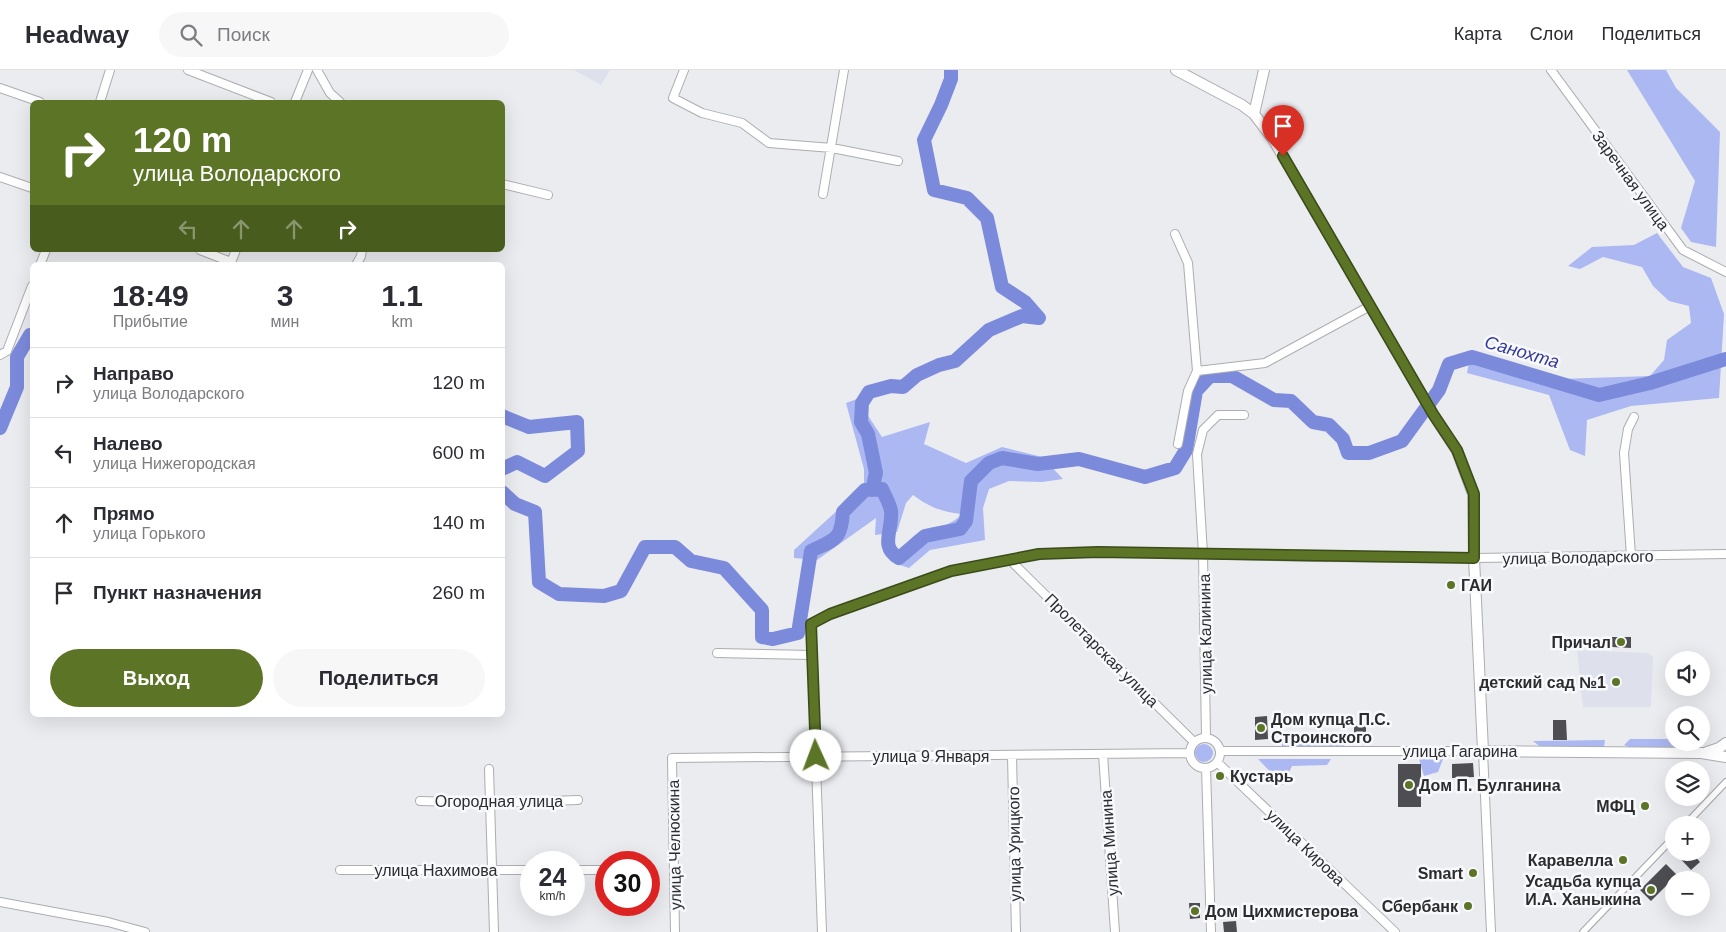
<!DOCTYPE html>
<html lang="ru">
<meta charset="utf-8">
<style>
:root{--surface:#fff;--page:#f7f7f7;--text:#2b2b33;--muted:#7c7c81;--line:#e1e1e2;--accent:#5b7426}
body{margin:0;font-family:Helvetica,sans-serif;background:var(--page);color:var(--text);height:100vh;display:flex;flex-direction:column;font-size:19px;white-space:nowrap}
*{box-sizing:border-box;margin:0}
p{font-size:16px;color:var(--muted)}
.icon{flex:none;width:28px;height:28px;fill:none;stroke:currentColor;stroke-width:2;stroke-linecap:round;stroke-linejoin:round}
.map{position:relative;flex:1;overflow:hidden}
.side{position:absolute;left:30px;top:192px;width:475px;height:455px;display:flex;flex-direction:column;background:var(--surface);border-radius:8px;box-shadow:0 5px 20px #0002}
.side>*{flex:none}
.top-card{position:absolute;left:30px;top:30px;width:475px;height:152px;border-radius:8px;box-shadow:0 5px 20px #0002;background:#5b7426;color:#fff;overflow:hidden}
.controls{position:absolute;left:1665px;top:581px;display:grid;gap:10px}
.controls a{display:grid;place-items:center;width:45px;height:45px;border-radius:50%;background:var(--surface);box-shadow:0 5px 20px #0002;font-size:25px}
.speed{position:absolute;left:520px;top:781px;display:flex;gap:10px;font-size:25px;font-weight:700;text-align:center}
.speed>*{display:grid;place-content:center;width:65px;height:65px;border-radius:50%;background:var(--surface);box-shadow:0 5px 20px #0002;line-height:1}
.speed small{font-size:12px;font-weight:400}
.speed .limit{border:8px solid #d22;background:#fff;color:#111}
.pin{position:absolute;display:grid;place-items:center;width:42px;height:42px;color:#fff;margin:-51px -21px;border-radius:50% 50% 50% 0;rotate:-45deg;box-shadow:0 0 5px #0007}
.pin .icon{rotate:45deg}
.me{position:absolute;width:55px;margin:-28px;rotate:358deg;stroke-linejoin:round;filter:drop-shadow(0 0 4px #0008)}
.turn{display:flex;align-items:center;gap:18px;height:105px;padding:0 20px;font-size:22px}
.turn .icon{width:65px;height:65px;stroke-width:2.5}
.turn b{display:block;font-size:35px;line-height:42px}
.lanes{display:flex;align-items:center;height:48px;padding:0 20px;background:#0003;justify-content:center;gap:25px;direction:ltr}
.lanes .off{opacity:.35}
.eta{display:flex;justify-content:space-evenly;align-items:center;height:85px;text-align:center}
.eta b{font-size:30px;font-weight:700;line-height:35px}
.cta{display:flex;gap:10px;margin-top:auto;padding:10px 20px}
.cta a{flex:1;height:58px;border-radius:30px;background:var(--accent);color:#fff;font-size:20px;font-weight:700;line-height:58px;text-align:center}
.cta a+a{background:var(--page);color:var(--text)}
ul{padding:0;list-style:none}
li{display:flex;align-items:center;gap:15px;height:70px;padding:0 20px;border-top:1px solid var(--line)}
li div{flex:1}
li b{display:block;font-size:19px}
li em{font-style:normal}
header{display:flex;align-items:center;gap:30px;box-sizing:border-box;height:70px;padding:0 25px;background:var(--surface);border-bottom:1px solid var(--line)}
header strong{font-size:24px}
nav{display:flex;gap:28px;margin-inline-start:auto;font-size:18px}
.search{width:350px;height:45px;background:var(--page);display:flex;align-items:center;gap:12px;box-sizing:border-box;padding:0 18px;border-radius:28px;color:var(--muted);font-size:19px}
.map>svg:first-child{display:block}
</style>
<header>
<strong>Headway</strong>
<div class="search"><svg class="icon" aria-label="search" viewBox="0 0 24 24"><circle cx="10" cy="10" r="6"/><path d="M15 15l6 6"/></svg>Поиск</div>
<nav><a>Карта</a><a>Слои</a><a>Поделиться</a></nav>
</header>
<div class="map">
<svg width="1726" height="862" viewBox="0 0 1726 862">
<rect width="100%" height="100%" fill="#ebecf0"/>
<path fill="#dee1ec" d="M574,0H610L601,15Z
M1577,580L1648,583L1653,587L1651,637H1583Z"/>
<path fill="#abb8f2" d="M1627,0H1666L1676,18L1720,62L1716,177L1691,172L1681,158L1695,111Z
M1657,163L1683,197L1711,208L1724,244L1719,328L1631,336L1587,350L1585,386L1570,380L1549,325L1467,303L1471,282L1559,309L1650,306L1664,290L1667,270L1691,253L1689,236L1669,231L1653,216L1642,197L1603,187L1580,199L1568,196L1592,177L1634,175Z
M857,329L882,367L930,352L924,374L966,393L1002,377L1042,387L1063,409L1042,412L1009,411L989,419L983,438L985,470L930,480L909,498L894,493C899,482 911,465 923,460C938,454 950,458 961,444C942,442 929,437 913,425L906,433L897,462L875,465L876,448L817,490L794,488V480L864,416V399L846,333Z
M1630,669H1674V672L1697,673L1699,678L1629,677L1624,675Z
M1605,670L1604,677L1542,678L1533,671Z
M1282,672H1340L1348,678H1282Z
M1195 683a9 9 0 1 1 18 0a9 9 0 1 1-18 0Z
M1258,689H1331L1327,695L1292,696L1283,715Z
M1419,689H1443L1438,702L1424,706Z"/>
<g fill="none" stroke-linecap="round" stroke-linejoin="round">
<path stroke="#7c8adc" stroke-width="14" d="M502,346L529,357L577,352L578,381L545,406L517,392L502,399
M0,358L17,317V287L30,265H32
M872,420L876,403L868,364L861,352L862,333L869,322L891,316L903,317L917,305L939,295L955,291L989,260L1022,246L1039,248L1025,232L1002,217L987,148L967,128L934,120L924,70L941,35L951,9V0
M502,422L515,434L535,442L539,512L559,524L604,526L621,521L645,477H675L691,491L724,498L762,540V567L773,569L798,563L811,481C835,469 841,471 843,442L865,420L882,419C885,426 890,434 891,441C893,460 879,477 899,488L925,466L960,459L966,451L971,411L989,393L1002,388L1038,394L1079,389L1145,407L1175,398L1186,380L1196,321L1210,306H1232L1274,330L1291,331L1313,352L1329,355L1343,369L1348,383H1369L1402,371L1439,320L1449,294L1472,287L1599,325L1650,313L1726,289"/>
</g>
<path fill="#4e4e52" d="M1612,567H1631V578L1612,577Z
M1267,646L1268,669L1255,670V647Z
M1553,650H1566L1567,670H1553Z
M1366,655V669L1354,670V656Z
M1473,693L1474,707L1452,708V694Z
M1398,694H1421V737H1398Z
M1674,782H1691L1700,792L1691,800Z
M1666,794L1682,810H1674V815L1670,818L1667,815L1651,831L1640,820Z
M1189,833H1200V848L1190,849Z
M1236,851L1237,862H1224L1223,852Z"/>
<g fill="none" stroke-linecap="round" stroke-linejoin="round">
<g stroke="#acadb1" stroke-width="8">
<path id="pedestrian" d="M1685,755L1726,712
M1583,862L1674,767"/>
</g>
<g stroke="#acadb1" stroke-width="10">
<path id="minor" d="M188,0L271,32
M317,0L330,23L340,32
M684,0L673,28L702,43L742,53L769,73L832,78L898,91
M1551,0L1683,180L1726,202
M0,18L40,32
M100,32L110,0
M295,32L308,0
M0,107L32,118
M502,114L548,125
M823,124L844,0
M1175,164L1188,193L1197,301L1188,321L1178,374
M200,180L231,192
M40,195L46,180
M230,195L236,180
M356,195L361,186L362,180
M0,285L7,281L32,216
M1197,301L1265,293L1370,236
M1631,486L1624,383L1628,359L1634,347
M1009,489L1194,672
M717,583L812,585
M1206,667L1203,484L1197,384L1203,360L1218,345H1244
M1190 683a15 15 0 1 1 30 0a15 15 0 1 1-30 0Z
M1220,681H1483L1491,862
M1103,684L1115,862
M1012,686L1016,862
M1217,692L1395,862
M1206,698L1211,862
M489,699L494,862
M420,731L490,733L578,730
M340,800H531
M574,800H606
M0,832L108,852L145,862
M675,862L672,688L1189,683
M822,862L811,554L830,545L951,501L1039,484L1118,482L1311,487L1474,488L1726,484"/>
</g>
<g stroke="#acadb1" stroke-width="12">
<path id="tertiary" d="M1176,0L1242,35L1254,44L1273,69L1433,344L1457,381L1473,424L1474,488L1483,681L1701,683L1726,687
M1254,44L1264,0
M1707,682L1719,678L1726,673"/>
</g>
<use href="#pedestrian" stroke="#fff" stroke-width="5.5"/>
<use href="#minor" stroke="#fff" stroke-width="8"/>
<use href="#tertiary" stroke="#fff" stroke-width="10"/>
</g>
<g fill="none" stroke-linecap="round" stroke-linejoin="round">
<g stroke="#3b4b19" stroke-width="12">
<path id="route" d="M816,686L811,554L830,544L951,501L1039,484L1098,482L1474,488V424L1457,380L1433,344L1283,86"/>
</g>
<use href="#route" stroke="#5b7426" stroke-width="9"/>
</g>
<g fill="#5b7426" stroke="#f8f9fd" stroke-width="2">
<circle cx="1451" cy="515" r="5"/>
<circle cx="1621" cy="572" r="5"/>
<circle cx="1616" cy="612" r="5"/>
<circle cx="1261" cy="658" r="5"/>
<circle cx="1220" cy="706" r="5"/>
<circle cx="1409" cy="715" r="5"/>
<circle cx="1645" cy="736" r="5"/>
<circle cx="1623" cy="790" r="5"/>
<circle cx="1473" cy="803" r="5"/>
<circle cx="1651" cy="820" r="5"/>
<circle cx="1468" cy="836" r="5"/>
<circle cx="1195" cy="841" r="5"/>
</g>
<g text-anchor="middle" stroke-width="5" stroke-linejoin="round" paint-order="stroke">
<g font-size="16" fill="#2c2c2d" stroke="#f8f9fd">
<text transform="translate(1631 110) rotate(54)" y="6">Заречная улица</text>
<text transform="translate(1578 487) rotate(-1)" y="6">улица Володарского</text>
<text transform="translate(1205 564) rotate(-91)" y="6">улица Калинина</text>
<text transform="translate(1102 580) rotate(45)" y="6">Пролетарская улица</text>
<text x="1460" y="687">улица Гагарина</text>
<text x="931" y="692">улица 9 Января</text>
<text x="499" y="737">Огородная улица</text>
<text transform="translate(1109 773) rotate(-94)" y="6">улица Минина</text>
<text transform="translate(1014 774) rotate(-91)" y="6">улица Урицкого</text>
<text transform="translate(674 775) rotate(-91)" y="6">улица Челюскина</text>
<text transform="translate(1306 777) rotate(44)" y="6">улица Кирова</text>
<text x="436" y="806">улица Нахимова</text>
</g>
<g font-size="16" font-weight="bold" fill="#2c2c2d" stroke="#f8f9fd" text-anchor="end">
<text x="1461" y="521" text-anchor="start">ГАИ</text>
<text x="1611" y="578">Причал</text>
<text x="1606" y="618">детский сад №1</text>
<text x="1271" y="655" text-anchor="start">Дом купца П.С.<tspan x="1271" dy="18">Строинского</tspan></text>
<text x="1230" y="712" text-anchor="start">Кустарь</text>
<text x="1419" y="721" text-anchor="start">Дом П. Булганина</text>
<text x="1635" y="742">МФЦ</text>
<text x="1613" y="796">Каравелла</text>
<text x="1463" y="809">Smart</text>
<text x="1641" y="817">Усадьба купца<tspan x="1641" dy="18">И.А. Ханыкина</tspan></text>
<text x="1458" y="842">Сбербанк</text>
<text x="1205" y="847" text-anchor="start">Дом Цихмистерова</text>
</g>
<g font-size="18" font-style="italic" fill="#343898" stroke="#f8f9fd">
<text transform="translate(1522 282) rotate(16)" y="6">Санохта</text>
</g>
</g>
</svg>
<div class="controls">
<a><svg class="icon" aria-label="sound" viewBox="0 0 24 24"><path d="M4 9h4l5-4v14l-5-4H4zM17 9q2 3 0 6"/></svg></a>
<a><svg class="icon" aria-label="search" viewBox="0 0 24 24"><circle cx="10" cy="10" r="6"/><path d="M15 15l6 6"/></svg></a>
<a><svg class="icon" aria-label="layers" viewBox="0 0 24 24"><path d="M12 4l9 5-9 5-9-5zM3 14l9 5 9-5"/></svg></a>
<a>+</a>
<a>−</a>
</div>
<div class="speed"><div>24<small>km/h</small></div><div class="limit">30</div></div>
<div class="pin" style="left:1283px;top:86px;background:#d93025"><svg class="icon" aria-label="arrive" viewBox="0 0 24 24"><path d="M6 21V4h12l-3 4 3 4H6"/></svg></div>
<svg class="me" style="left:816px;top:686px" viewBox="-20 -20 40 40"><circle r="19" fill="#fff"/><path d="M0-13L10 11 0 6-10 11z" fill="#5b7426"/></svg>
<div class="top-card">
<div class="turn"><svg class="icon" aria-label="right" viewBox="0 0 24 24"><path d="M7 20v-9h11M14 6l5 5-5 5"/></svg><div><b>120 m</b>улица Володарского</div></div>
<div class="lanes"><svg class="icon off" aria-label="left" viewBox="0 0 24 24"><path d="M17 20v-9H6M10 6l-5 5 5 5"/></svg><svg class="icon off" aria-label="ahead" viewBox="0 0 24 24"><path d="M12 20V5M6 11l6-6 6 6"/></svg><svg class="icon off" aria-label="ahead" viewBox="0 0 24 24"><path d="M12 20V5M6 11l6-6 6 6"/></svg><svg class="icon" aria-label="right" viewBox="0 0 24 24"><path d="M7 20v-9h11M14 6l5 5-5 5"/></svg></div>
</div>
<section class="side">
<div class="eta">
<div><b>18:49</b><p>Прибытие</p></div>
<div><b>3</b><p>мин</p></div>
<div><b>1.1</b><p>km</p></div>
</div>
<ul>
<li><svg class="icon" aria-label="right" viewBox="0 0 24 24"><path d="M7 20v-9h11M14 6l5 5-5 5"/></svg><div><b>Направо</b><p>улица Володарского</p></div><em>120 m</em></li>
<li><svg class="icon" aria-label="left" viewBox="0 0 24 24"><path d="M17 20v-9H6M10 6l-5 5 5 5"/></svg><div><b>Налево</b><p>улица Нижегородская</p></div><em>600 m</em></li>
<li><svg class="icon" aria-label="ahead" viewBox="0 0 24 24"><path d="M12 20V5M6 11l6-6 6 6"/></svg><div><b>Прямо</b><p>улица Горького</p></div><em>140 m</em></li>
<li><svg class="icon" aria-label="arrive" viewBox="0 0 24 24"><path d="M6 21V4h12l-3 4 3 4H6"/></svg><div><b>Пункт назначения</b></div><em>260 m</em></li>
</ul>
<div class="cta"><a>Выход</a><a>Поделиться</a></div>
</section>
</div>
